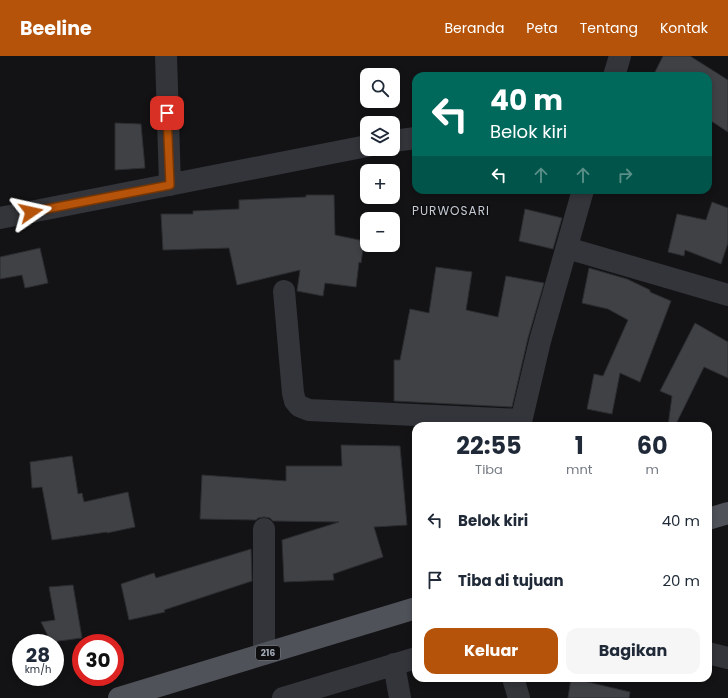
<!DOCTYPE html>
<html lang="id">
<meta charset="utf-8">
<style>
:root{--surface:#fff;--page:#f6f6f7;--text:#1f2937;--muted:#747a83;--accent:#b45309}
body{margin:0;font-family:Poppins,sans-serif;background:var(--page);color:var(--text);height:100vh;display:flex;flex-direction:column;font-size:15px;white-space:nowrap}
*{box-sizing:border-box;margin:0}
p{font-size:13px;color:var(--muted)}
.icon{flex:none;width:22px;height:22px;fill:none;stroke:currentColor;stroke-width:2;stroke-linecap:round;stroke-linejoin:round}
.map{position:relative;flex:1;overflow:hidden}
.panel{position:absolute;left:412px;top:366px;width:300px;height:260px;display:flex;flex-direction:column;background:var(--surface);border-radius:12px;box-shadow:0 2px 6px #0003}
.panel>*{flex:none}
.hud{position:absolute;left:412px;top:16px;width:300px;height:122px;border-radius:12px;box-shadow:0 2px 6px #0003;background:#00695c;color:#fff;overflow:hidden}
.tools{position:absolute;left:360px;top:12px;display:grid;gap:8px}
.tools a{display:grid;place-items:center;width:40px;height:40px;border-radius:8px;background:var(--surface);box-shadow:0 2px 6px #0003;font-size:20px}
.speed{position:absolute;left:12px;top:578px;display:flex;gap:8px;font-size:20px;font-weight:700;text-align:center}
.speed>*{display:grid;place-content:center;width:52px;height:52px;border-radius:50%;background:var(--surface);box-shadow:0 2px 6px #0003;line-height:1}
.speed small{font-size:10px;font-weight:400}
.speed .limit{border:6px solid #d22;background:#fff;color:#111}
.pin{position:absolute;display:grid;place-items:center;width:34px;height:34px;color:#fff;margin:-17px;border-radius:8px;box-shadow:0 2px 6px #0006}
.me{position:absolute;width:44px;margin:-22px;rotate:79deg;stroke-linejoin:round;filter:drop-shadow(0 0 3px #0008)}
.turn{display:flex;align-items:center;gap:14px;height:84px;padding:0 12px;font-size:18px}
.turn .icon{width:52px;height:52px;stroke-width:2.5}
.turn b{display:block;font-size:28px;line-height:34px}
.lanes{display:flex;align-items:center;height:38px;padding:0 12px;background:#0003;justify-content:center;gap:20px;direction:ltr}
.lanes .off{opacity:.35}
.eta{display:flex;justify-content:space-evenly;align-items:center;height:68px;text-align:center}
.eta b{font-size:24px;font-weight:700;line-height:28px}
.cta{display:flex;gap:8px;margin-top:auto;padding:8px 12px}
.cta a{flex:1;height:46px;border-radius:12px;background:var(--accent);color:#fff;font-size:16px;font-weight:700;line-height:46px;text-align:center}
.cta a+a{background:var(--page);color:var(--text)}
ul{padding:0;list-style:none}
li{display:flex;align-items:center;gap:12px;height:60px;padding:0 12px}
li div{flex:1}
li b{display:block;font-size:15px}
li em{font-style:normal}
header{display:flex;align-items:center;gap:24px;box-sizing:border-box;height:56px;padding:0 20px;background:var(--accent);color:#fff}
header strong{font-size:19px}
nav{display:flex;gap:22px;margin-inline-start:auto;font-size:14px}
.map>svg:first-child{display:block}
</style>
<header>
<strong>Beeline</strong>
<nav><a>Beranda</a><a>Peta</a><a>Tentang</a><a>Kontak</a></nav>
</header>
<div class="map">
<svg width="728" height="642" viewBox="0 0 728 642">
<rect width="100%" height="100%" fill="#131315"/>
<path fill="#3f4145" stroke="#2c2d31" d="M663,0H690L728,24V76L708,63V20H653Z
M115,67L141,68L145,112L115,114Z
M306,139H334L335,179L364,185L361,207L359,206L356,231L325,227L323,240L297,235L300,214L237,229L229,192L163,194L161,158H193V155L239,153V144L306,141Z
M712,146L728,152V187L721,208L685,194L684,200L668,196L677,158L706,164Z
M525,153L562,162L553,193L519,185Z
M40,192L48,227L25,232L22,219L0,223V201Z
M436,211L472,216L466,254L498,261L506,220L544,227L528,282L512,351L394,345V304H400L410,253L429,257Z
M589,212L627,223L650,234V236L671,245L640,326L620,317L612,358L587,353L594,318L603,320L628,264L608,253L582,247Z
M695,267L728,286V322L704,311L675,370H668L672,340L660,335Z
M341,389L400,390L407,469L374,471L383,501L333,518L334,524L284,526L282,484L339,466L273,465L270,462L264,461L258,462L256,464L200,463L202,419L286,425V410H342Z
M72,400L78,438L82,437L84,446L128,436L135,471L107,477V476L52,484L42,431L32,432L30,406Z
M251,493L252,525L164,554L165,556L129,564L121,528L154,517L156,522Z
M73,529L82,582L51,586L41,566L55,564L49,531Z
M571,622L630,636L629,642H568Z"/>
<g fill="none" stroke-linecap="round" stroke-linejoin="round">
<path stroke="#33353a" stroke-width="22" d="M166,0L170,129
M614,20L620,0
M393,85L416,82
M0,162L367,90
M567,192L728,239
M284,235L293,337L295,345L299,350L309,354L521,364
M520,370L540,285L583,134
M264,473V598
M708,597L728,602
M394,608L400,642
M513,622L519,642
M283,642L416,602"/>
<path stroke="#4f5259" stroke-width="22" d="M708,463L728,457
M119,642L416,552"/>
</g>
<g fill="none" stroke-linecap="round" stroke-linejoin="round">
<g stroke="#753606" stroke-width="10">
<path id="route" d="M31,156L170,129L167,57"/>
</g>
<use href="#route" stroke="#b45309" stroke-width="7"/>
</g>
<g text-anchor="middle" stroke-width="3.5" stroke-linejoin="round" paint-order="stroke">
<rect fill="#0e0e10" stroke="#767c84" stroke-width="1" x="256" y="590" width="24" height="14" rx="3"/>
<g font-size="9" font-weight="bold" fill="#a3abb6">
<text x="268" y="600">216</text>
</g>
<g font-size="12" letter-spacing="1" fill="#c4c9d2" stroke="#0e0e10">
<text x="451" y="159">PURWOSARI</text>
</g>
</g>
</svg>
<div class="tools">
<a><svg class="icon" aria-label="search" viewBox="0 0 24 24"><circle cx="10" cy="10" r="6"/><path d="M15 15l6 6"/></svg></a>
<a><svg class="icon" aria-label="layers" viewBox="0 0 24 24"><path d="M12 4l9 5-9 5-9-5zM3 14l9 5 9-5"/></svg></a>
<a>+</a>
<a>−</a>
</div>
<div class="speed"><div>28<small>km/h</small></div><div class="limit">30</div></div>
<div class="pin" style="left:167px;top:57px;background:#d93025"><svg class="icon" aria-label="arrive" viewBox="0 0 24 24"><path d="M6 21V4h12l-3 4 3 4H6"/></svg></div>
<svg class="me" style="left:31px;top:156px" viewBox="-20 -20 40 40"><path d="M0-17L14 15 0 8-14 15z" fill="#b45309" stroke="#fff" stroke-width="4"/></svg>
<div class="hud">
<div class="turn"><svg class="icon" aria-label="left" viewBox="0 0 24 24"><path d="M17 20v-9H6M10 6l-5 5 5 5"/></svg><div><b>40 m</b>Belok kiri</div></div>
<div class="lanes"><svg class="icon" aria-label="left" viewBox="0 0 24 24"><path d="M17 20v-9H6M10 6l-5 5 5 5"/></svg><svg class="icon off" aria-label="ahead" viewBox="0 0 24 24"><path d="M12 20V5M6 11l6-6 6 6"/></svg><svg class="icon off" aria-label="ahead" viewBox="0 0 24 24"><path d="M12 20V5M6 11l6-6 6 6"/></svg><svg class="icon off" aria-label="right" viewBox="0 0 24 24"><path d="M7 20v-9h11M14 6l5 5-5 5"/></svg></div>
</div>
<section class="panel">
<div class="eta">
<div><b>22:55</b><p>Tiba</p></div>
<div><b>1</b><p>mnt</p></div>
<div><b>60</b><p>m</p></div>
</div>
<ul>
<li><svg class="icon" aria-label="left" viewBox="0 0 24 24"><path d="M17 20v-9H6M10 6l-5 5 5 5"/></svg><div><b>Belok kiri</b></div><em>40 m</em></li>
<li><svg class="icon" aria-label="arrive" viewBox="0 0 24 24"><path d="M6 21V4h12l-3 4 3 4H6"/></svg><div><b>Tiba di tujuan</b></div><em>20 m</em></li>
</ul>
<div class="cta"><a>Keluar</a><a>Bagikan</a></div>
</section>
</div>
